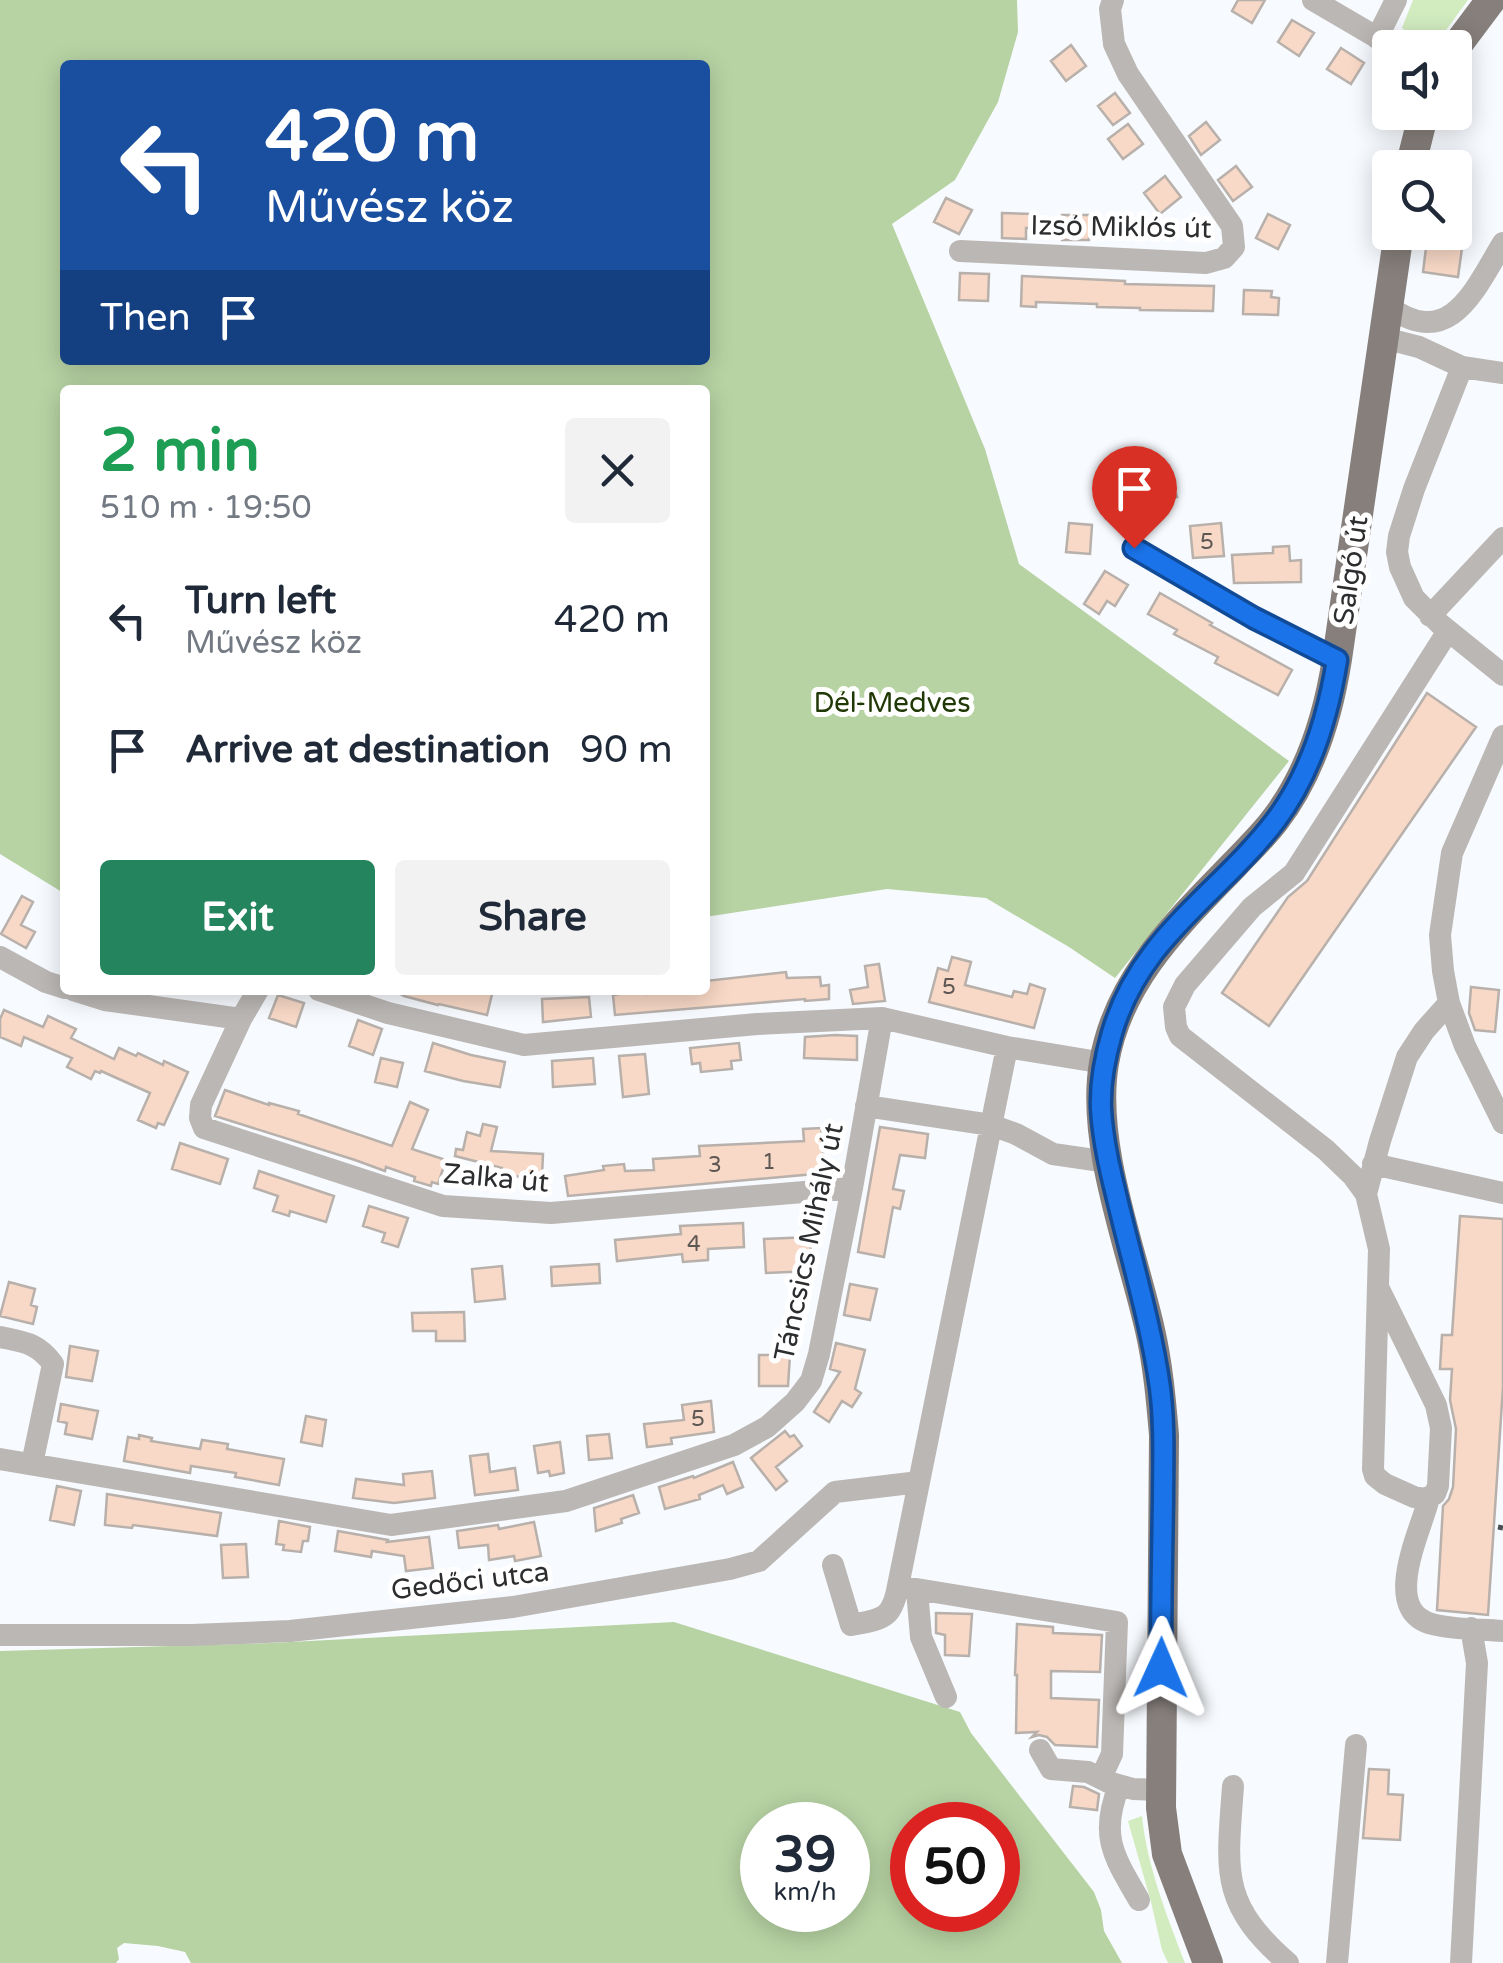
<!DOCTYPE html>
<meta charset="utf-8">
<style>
:root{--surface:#fff;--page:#f2f2f3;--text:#1f2937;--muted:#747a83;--accent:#23845d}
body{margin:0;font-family:"Varela Round",sans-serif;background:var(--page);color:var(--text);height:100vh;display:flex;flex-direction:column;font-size:38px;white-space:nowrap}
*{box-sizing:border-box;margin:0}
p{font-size:32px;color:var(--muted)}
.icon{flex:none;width:55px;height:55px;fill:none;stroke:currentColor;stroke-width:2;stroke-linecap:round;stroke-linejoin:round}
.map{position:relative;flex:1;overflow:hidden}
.sheet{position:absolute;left:60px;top:385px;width:650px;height:610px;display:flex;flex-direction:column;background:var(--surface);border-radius:10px;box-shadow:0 5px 25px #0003}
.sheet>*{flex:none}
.banner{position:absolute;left:60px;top:60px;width:650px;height:305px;border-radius:10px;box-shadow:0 5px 25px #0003;background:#1a4fa0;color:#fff;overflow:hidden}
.fabs{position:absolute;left:1372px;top:30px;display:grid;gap:20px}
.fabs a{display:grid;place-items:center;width:100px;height:100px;border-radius:10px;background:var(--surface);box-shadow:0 5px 25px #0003;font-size:50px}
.speed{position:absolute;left:740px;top:1802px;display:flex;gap:20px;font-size:50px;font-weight:700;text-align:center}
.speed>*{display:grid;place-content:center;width:130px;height:130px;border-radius:50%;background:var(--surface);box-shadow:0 5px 25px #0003;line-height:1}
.speed small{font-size:25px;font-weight:400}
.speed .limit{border:15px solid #d22;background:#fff;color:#111}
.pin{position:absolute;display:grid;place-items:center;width:85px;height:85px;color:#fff;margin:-102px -42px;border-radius:50% 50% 50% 0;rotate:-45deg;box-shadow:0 0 10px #0007}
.pin .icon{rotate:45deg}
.me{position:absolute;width:110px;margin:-55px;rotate:1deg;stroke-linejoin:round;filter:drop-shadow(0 0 8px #0008)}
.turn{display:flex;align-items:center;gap:35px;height:210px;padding:0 40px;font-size:45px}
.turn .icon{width:130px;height:130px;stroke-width:2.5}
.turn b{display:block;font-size:70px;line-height:85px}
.then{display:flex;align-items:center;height:95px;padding:0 40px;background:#0003;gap:20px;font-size:38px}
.round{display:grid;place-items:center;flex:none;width:105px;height:105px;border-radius:10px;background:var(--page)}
.headline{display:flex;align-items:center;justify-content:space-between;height:170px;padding:0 40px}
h1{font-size:60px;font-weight:800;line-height:75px;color:#1e9e55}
.primary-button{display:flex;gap:20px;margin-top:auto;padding:20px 40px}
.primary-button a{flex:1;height:115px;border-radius:10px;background:var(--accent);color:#fff;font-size:40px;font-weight:800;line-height:115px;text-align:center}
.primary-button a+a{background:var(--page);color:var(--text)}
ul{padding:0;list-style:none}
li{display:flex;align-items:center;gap:30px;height:130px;padding:0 40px}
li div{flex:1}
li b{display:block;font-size:38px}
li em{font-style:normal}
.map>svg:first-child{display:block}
</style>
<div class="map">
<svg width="1503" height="1963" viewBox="0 0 1503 1963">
<rect width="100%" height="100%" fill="#f7fafe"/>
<path fill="#d2ecc0" d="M1413,0H1468L1433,48L1428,47L1402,28Z
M1142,1816C1147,1866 1167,1916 1185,1963H1168L1162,1950L1151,1902L1128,1821Z"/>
<path fill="#b7d3a3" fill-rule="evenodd" d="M0,0H1017L1018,32L998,102L955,180L892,224L985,449L1019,564L1289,761L1115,978L1069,947L986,898L887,889L705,917V390H65V892H62L0,854ZM65,65H705V360H65Z
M674,1622L960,1712L971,1733L1094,1892L1101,1910L1104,1931L1122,1963H191L185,1952L158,1946L124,1943L117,1948L119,1959L116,1963H0V1651L271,1643ZM762,1825H848V1910H762ZM912,1825H998V1910H912Z"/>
<path fill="#f8d8c6" stroke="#b8b0ab" stroke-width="2.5" d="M1238,0H1265L1252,23L1232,11Z
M1292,20L1314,33L1299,56L1278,42Z
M1071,45L1086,66L1066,81L1051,61Z
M1341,48L1364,63L1351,84L1327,69Z
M1115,93L1130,113L1113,125L1098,106Z
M1206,122L1220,140L1201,155L1189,136Z
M1128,124L1143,144L1123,159L1108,139Z
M1236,166L1252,187L1233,201L1218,180Z
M1165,176L1181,197L1160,214L1144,193Z
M1455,188L1470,190L1458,277L1423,272L1428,232H1455Z
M946,198L972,210L959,234L934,222Z
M1002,213L1033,214L1032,228H1026V239L1002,238Z
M1268,214L1290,225L1278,249L1256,238Z
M1062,215H1090L1089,240H1062Z
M960,273L989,274L988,301L959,300Z
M1022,276L1125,281V284L1214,286L1213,311L1140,310V308L1097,307V304L1036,302V307L1021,306Z
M1244,290L1272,291L1271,297L1279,298L1278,315L1243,314Z
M1157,470L1159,476L1168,472L1177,497L1150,506L1149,503L1106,519L1096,492Z
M1069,523L1092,525L1090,554L1066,552Z
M1221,523L1224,556L1193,558L1190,526Z
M1289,546L1290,561L1301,560V582L1234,583L1232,555L1273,553V547Z
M1105,571L1128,585L1115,606L1107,601L1099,614L1084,604Z
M1160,593L1212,623L1210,625L1292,670L1278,695L1215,663L1218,657L1174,634L1177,630L1148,614Z
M1427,693L1476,727L1269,1026L1222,993L1288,897L1307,881Z
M22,896L33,902L21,925L35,932L26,948L1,934Z
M952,957L971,962L965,985L1012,997L1014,991L1027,994L1030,984L1045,989L1034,1028L929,1002L938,968L948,971Z
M879,964L885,1001L853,1004L850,990L868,987L865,966Z
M786,972L787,978L820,977L821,986L829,985V999L805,1001V999L615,1015L613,995L620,994V990H647V994L706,990L705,981Z
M1471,987L1499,990L1495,1032L1475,1030L1469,1013Z
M400,990H493L487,1015L439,1004L438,1005L404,996L399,993Z
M278,995L304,1003L296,1027L269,1018Z
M589,997L591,1017L543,1022L542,999Z
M4,1010L43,1027L48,1016L76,1029L71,1038L114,1059L119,1048L136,1056L138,1053L163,1065L164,1061L188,1072L164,1125L158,1123L156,1128L138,1120L150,1093L101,1071L100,1073L95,1071L91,1079L67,1067L72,1058L24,1037L21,1046L0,1037V1019Z
M358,1020L382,1029L373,1055L349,1046Z
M835,1035L857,1036V1060L804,1058L805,1037Z
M433,1043L471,1055L505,1062L500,1087L463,1081L425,1071Z
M739,1043L741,1060L731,1061L732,1069L701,1072L700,1063L692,1064L690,1048Z
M645,1054L649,1094L623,1097L619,1056Z
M381,1058L403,1063L397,1087L375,1082Z
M593,1058L595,1084L553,1087L552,1061Z
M225,1090L269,1105V1103L299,1111L298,1114L392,1146L410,1102L428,1110L412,1149L446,1160L438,1184L432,1182L431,1186L414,1181L415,1177L386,1167L385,1171L355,1160L215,1116Z
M483,1124L497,1127L491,1151L543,1154L542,1177L502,1176V1168L455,1156L456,1149L463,1150L467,1132L480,1136Z
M880,1127L928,1134L925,1158L900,1155L893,1189L904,1191L900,1209L893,1207L884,1257L858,1252Z
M821,1128L825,1173L568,1196L565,1176L604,1170L603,1166L624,1164L625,1171L654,1170L653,1159L700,1156L699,1146L804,1141L803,1129Z
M180,1143L228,1159L220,1184L172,1169Z
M259,1171L334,1196L326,1222L290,1211L289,1216L273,1211L278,1196L254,1188Z
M369,1206L408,1218L398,1247L382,1242L385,1233L363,1226Z
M1460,1216L1503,1219V1387L1488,1615L1437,1610L1443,1506L1449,1499L1453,1487L1456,1429L1450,1400L1452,1369H1440L1442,1335H1452Z
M743,1223L744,1247L708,1249V1260L683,1262L682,1254L617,1261L615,1240L681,1234L680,1226Z
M810,1237L812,1271L766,1273L764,1239Z
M599,1264L600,1283L552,1286L551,1267Z
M502,1266L505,1299L475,1302L472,1269Z
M9,1282L35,1289L31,1305L37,1307L33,1324L0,1316Z
M850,1284L877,1289L870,1320L844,1315Z
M464,1312L465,1341H436V1331H413L412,1313Z
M836,1343L865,1350L855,1389L861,1393L852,1407L842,1401L829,1422L814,1412L840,1372L830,1369Z
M70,1346L98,1351L92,1381L66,1377Z
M759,1355H790L788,1386H759Z
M711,1401L714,1432L671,1438L672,1444L647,1447L644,1424L684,1420L682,1405Z
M61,1404L98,1411L92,1439L65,1434L67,1423L58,1421Z
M306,1416L326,1420L322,1446L301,1442Z
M785,1431L790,1437L794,1435L802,1446L776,1467L787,1481L776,1490L751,1458Z
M609,1434L612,1458L589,1460L587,1436Z
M139,1435L152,1438L151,1441L200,1449L202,1440L228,1444L227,1449L284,1459L279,1485L235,1477L236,1473L191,1466L190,1473L124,1461L128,1437L139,1439Z
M560,1442L564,1473L550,1476L549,1471L538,1473L534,1446Z
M488,1454L490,1472L515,1468L518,1490L475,1495L470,1456Z
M733,1462L743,1487L727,1494L723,1485L699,1495L700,1499L665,1509L659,1487L693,1476L694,1478Z
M432,1471L435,1498L394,1503L353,1498L356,1479L404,1485L403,1474Z
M57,1486L81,1491L74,1525L50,1520Z
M107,1494L221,1513L217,1536L133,1525L132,1528L105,1525Z
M633,1495L639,1513L621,1519L622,1523L596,1531L594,1508Z
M279,1521L310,1527L308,1541H303L301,1552L283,1550L284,1545L276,1544Z
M534,1522L541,1556L515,1561L514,1556L489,1560L488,1545L459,1548L457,1531L498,1525L499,1529Z
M338,1531L388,1540L387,1542L429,1537L433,1568L406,1571L404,1556L372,1551L371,1557L335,1551Z
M246,1544L248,1577L223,1578L221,1545Z
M936,1613L972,1614L969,1656L945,1655V1635L936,1633Z
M1017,1624L1053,1627V1633L1102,1635L1100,1672L1051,1671V1698L1099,1700L1097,1747L1055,1745L1047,1737L1039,1735L1032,1737L1037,1732L1016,1733L1017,1675H1015Z
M1369,1769L1389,1770L1388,1794L1403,1795L1400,1840L1363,1838Z
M1073,1786L1084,1787L1099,1794L1097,1810L1070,1807Z"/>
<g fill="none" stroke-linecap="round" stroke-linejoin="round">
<path stroke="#bbb7b5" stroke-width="22" d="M1313,0L1395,48
M1377,38L1396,0
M960,251L1206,263L1224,258L1234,247L1232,226L1128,74L1114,44L1110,9L1113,0
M1388,306C1450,352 1475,289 1503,243
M1384,338L1419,347L1462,367L1414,489L1399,536L1397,552L1400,567L1414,598L1440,624L1503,675
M1462,367L1503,373
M1133,548L1254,618L1337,659
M1430,616L1503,538
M1503,736L1452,853L1440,935L1443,971L1449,1003L1465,1046L1503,1123
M0,957L46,982L65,988
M73,990L105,1000L241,1019
M258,990L241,1019L201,1105L200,1118L204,1128L443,1206L551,1213L852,1188
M319,990L388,1013L524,1045L757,1024L882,1018L1007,1047L1104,1063
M1007,1047L898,1586L1117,1622L1112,1754L1101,1778
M866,1106L991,1125L1016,1134L1053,1154L1108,1162
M1373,1164L1503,1193
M1366,1194L1353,1176L1326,1150L1180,1036L1176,1027L1174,1007L1185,985L1252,907L1294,873L1448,631
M1378,1287L1436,1405L1441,1428L1438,1486L1435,1494L1425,1499L1414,1497L1385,1484L1375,1476L1373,1469L1379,1249L1366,1194L1380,1141L1407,1057L1424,1031L1449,1003
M0,1337C24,1342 38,1343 53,1364L32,1464
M0,1459L391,1525L566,1501L734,1445L767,1427L795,1402L811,1381L819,1354L852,1188L882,1018
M1429,1498C1421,1531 1380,1610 1432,1624C1454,1630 1480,1629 1503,1631
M833,1565L851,1625C882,1619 892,1620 898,1586
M917,1590L921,1637L946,1697
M0,1635H192L290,1631L513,1607L730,1569L759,1561L835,1492L919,1482
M1040,1750L1051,1769L1088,1772L1108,1782L1133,1789L1160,1790
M1119,1786C1099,1836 1114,1857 1139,1900
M1233,1786C1227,1871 1219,1903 1288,1963
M1337,1963L1356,1745
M1461,1963L1477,1663L1471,1628"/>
<path stroke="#867f7c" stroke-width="30" d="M1455,48L1491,0
M1410,168L1424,112
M1208,1963L1167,1854L1161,1808L1164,1435C1161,1400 1158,1365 1150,1330C1132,1250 1090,1144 1104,1063C1118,979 1178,923 1234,865C1248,850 1263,836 1275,820C1311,773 1328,717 1337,659L1399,232"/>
<path stroke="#4c4f51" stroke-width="5" stroke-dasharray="5 10" stroke-linecap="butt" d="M1498,1527L1503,1528"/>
</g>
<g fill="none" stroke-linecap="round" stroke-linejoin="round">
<g stroke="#114b97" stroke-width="25">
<path id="route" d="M1134,548L1254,618L1337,660C1328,717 1311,773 1276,820C1219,895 1140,936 1112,1033C1105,1057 1100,1082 1101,1108C1103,1146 1113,1182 1122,1219C1136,1275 1152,1331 1160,1388C1165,1426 1163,1464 1163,1502C1162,1557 1161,1612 1161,1668"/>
</g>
<use href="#route" stroke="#1a73e8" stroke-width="18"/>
</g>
<g text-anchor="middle" stroke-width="10" stroke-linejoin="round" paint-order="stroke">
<g font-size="22" fill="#5e5855">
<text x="1207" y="549">5</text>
<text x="949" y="994">5</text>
<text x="769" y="1169">1</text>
<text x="715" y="1172">3</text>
<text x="694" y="1251">4</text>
<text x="698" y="1426">5</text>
</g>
<g font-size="28" fill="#2b2d2f" stroke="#fff">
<text transform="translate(1121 226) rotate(1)" y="10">Izsó Miklós út</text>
<text transform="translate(1350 570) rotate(-82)" y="10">Salgó út</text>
<text transform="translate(496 1177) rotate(5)" y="10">Zalka út</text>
<text transform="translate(808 1242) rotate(-78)" y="10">Táncsics Mihály út</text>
<text transform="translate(470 1580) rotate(-7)" y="10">Gedőci utca</text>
</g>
<g font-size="28" fill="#1f3805" stroke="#fff">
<text x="892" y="712">Dél-Medves</text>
</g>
</g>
</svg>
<div class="fabs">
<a><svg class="icon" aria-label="sound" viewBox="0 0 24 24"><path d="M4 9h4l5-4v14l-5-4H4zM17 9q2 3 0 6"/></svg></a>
<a><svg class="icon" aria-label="search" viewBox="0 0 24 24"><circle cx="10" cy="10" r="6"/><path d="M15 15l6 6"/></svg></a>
</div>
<div class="speed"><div>39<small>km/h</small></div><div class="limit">50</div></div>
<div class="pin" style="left:1134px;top:548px;background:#d93025"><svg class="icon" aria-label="arrive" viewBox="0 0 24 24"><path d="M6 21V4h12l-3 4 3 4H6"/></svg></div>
<svg class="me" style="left:1161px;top:1668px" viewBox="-20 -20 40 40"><path d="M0-17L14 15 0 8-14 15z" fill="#1a73e8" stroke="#fff" stroke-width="4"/></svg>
<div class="banner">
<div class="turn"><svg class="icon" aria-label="left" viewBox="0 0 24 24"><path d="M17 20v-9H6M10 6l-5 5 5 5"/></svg><div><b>420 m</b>Művész köz</div></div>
<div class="then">Then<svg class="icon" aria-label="arrive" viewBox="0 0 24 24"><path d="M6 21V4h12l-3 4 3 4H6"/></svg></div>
</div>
<section class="sheet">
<div class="headline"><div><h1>2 min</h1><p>510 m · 19:50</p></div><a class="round"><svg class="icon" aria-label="close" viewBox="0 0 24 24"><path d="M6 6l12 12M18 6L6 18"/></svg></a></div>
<ul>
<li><svg class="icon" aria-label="left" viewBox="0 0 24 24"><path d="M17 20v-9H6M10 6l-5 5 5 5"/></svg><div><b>Turn left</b><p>Művész köz</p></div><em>420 m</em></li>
<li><svg class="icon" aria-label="arrive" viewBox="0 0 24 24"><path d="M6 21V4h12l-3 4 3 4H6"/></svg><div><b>Arrive at destination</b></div><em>90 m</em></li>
</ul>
<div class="primary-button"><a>Exit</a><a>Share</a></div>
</section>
</div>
